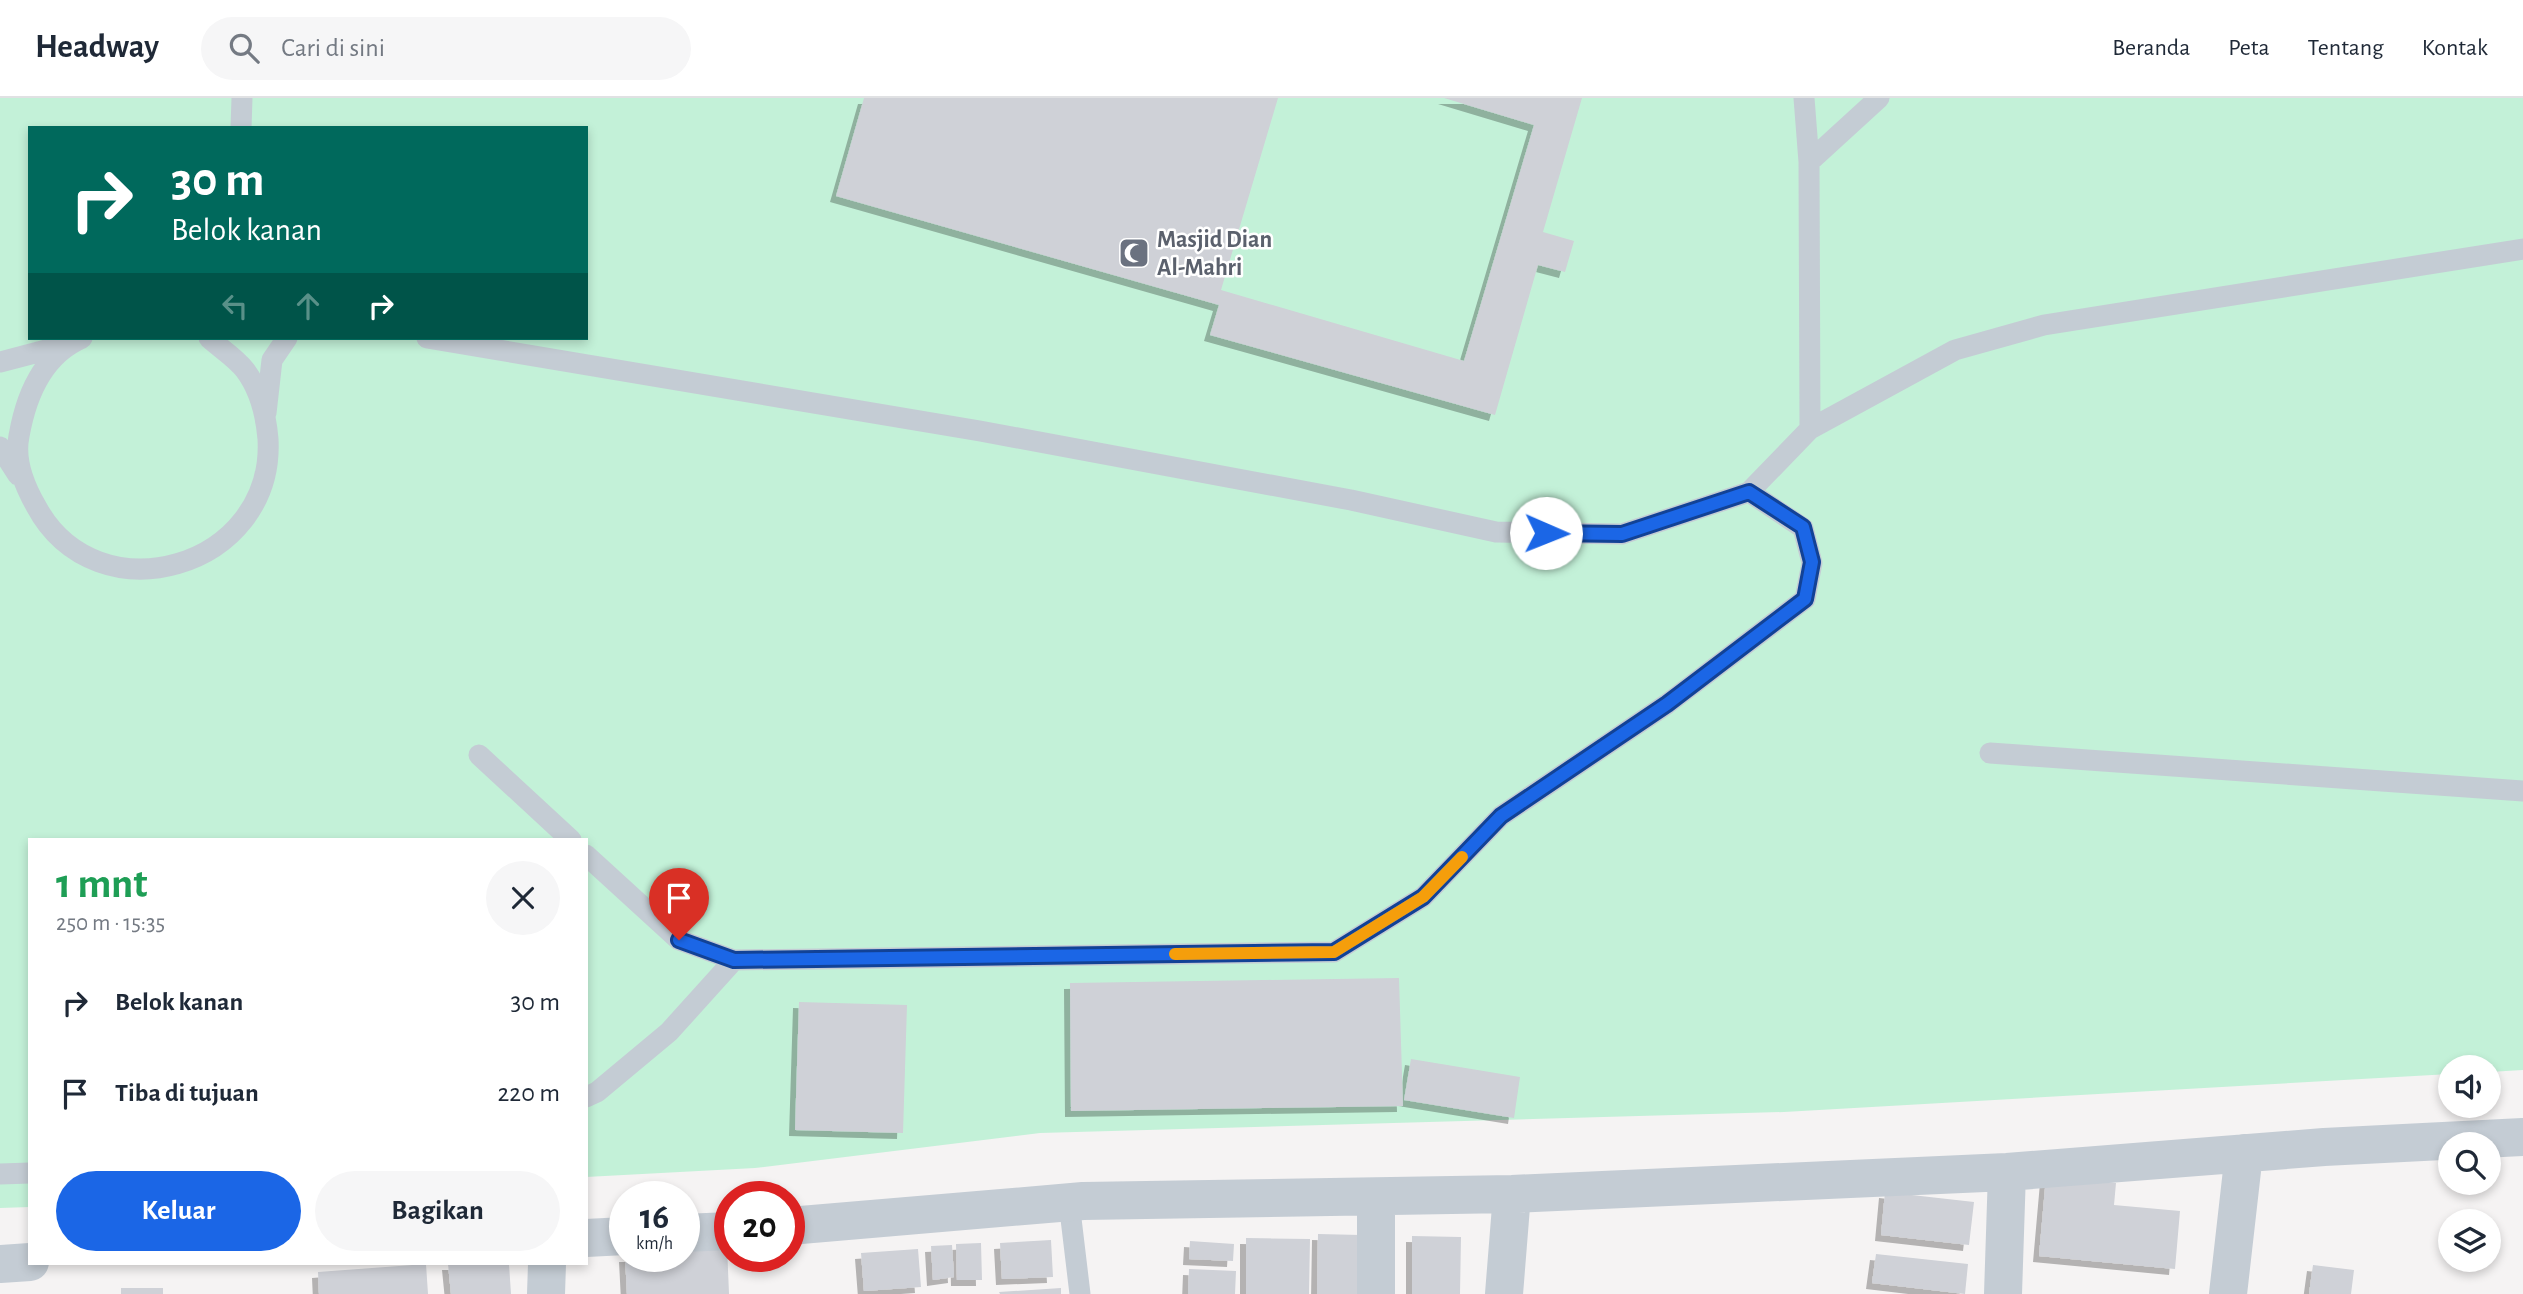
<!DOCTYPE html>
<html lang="id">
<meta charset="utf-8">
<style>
:root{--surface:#fff;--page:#f6f6f7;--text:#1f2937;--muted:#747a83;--line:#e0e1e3;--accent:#1b66e6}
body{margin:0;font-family:"Alegreya Sans",sans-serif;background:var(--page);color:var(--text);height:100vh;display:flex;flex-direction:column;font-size:26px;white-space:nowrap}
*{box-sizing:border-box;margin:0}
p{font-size:23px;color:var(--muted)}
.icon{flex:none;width:38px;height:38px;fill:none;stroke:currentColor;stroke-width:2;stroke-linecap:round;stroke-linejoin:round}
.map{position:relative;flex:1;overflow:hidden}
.drawer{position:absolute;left:28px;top:740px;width:560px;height:427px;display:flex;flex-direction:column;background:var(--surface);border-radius:0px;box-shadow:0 4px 10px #0003}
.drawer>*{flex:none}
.guide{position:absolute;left:28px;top:28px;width:560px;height:214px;border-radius:0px;box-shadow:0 4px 10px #0003;background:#00695c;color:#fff;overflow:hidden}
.buttons{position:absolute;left:2438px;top:957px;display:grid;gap:14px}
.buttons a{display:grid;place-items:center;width:63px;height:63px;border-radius:50%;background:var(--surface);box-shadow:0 4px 10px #0003;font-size:35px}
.speed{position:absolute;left:609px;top:1083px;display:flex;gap:14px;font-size:35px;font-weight:700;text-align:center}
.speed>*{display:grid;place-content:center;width:91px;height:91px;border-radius:50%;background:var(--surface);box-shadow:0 4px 10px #0003;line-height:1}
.speed small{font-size:18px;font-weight:400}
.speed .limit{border:10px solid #d22;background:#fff;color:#111}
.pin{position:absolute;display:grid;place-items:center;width:60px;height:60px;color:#fff;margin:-72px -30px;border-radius:50% 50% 50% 0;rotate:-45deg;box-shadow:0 0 7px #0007}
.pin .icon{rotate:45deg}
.me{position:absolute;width:77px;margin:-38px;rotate:91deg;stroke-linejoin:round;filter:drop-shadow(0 0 5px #0008)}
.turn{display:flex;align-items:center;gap:24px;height:147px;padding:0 28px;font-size:32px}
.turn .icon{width:91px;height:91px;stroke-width:2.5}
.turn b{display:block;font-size:49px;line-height:60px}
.lanes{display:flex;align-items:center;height:66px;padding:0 28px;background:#0003;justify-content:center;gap:35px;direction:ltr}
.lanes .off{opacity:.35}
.round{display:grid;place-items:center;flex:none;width:74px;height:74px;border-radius:37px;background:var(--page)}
.head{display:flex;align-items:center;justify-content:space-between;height:119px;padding:0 28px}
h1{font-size:42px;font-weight:700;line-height:52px;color:#1e9e55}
.button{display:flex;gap:14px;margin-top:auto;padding:14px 28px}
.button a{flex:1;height:80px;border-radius:42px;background:var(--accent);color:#fff;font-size:28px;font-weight:700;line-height:80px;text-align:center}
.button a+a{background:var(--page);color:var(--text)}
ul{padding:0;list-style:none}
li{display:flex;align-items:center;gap:21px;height:91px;padding:0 28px}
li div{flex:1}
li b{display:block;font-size:26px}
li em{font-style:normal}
header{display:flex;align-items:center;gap:42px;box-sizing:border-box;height:98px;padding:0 35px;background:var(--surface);border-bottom:2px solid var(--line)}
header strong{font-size:33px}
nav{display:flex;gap:38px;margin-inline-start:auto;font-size:24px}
.search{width:490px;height:63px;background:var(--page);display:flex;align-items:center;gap:18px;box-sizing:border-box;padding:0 24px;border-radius:38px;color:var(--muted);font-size:26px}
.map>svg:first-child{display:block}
</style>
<header>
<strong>Headway</strong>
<div class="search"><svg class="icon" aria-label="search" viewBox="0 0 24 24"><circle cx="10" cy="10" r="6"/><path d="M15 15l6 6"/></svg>Cari di sini</div>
<nav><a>Beranda</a><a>Peta</a><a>Tentang</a><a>Kontak</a></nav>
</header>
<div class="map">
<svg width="2523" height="1196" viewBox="0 0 2523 1196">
<defs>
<filter id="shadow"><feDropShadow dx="-6" dy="6" stdDeviation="0" flood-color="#0004"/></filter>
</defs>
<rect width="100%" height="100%" fill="#f5f3f3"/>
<path fill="#c3f1d8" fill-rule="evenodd" d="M0,0H2523V972L2489,974L2488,970H2450V976L1784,1014L1040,1035L755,1070L586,1079V742H30V1109L0,1110ZM30,30H586V240H30Z"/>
<path fill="#cfd1d7" filter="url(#shadow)" d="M864,0H1278L1221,192L1464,263L1534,27L1444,0H1582L1543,134L1574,143L1565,174L1538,167L1495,317L1210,237L1219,207L836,98Z
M1399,880L1403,1008L1071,1013L1070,885Z
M799,904L907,907L903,1035L795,1032Z
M1411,961L1520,979L1514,1020L1404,1002Z
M2046,1079L2116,1085L2114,1107L2180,1113L2175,1171L2039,1158Z
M1885,1094L1974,1104L1969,1147L1881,1137Z
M1318,1136L1361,1137L1359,1196H1317Z
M1412,1138L1461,1139L1460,1196H1412Z
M1246,1140L1310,1141L1309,1196H1246Z
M1051,1142L1053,1179L1002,1181L1000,1145Z
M1190,1143L1234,1146L1233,1163L1189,1161Z
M981,1145L982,1182H957L956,1146Z
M727,1147L729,1196H627L625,1158H684V1150Z
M952,1147L954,1179L933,1182L931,1148Z
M918,1151L921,1189L864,1193L861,1155Z
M1876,1156L1968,1166L1965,1196L1872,1185Z
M426,1166L428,1196H319L318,1174Z
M448,1166H509L511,1196H451Z
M2313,1167L2354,1172L2351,1196H2309Z
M1189,1171L1236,1173L1235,1196H1188Z
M121,1190H163V1196H121Z
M1061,1190V1196H1000L999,1194Z"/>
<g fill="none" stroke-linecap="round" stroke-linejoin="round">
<path stroke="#c4ccd4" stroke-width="21" d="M241,30L242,0
M1809,64L1879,0
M82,240C43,257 26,298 19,338C14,362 24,387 36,408C97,522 275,470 268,341C266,317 260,292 245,272C236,260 220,250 209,240
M427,240L980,333L1351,402L1496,434L1622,436L1749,394L1810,331L1809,64L1804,0
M0,264L65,247
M266,315L272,262L287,240
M1810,331L1955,252L2044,227L2523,151
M0,349L18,377
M1990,655L2523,693
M479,657L571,742
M586,757L679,842L734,862L1334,854L1423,799L1501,718L1667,606L1805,501L1812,465L1803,430L1749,394
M586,999L597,994L669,934L734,862
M0,1076L30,1075
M1069,1104L1080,1196"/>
<path stroke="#c4ccd4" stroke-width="38" d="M1376,1099V1196
M789,1128L1083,1103L1512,1096L2007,1074L2324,1049L2523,1039
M684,1135L730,1133
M586,1140L625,1138
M0,1166L30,1164
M546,1196L547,1166
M1504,1196L1512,1096
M2003,1196L2007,1074
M2228,1196L2244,1055"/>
</g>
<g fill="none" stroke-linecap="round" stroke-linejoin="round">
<g stroke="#124296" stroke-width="18">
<path id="route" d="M679,842L734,862L1334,854L1423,799L1501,718L1667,606L1805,501L1812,464L1803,429L1749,394L1622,436L1546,435"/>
</g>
<use href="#route" stroke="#1b66e6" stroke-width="12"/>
<path stroke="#f59e0b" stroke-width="12" d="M1175,856L1334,854L1423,799L1462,759"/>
</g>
<defs>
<g id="mosque-square" transform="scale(1.575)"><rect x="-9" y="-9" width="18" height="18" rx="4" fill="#6b7280" stroke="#fff"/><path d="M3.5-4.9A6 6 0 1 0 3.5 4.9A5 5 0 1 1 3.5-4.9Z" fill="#fff"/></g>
</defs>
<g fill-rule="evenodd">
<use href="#mosque-square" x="1134" y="155"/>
</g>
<g text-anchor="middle" stroke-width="5" stroke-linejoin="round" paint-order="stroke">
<g font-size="24" font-weight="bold" fill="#5b616d" stroke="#fff" text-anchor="start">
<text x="1157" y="149">Masjid Dian<tspan x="1157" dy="28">Al-Mahri</tspan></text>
</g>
</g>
</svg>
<div class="buttons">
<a><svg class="icon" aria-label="sound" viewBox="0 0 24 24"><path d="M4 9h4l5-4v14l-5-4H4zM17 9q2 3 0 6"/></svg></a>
<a><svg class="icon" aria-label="search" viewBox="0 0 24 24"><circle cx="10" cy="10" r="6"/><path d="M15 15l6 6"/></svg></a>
<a><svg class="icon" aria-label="layers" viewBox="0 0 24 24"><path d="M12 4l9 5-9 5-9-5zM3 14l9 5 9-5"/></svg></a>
</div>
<div class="speed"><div>16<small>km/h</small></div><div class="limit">20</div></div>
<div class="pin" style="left:679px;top:842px;background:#d93025"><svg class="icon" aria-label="arrive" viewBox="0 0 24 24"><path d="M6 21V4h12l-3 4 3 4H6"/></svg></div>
<svg class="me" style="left:1546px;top:435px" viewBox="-20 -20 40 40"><circle r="19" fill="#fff"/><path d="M0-13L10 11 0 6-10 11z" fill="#1b66e6"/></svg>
<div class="guide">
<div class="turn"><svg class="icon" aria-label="right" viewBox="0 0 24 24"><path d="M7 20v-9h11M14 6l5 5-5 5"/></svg><div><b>30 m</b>Belok kanan</div></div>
<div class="lanes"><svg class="icon off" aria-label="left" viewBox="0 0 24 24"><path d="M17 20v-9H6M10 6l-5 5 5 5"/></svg><svg class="icon off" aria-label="ahead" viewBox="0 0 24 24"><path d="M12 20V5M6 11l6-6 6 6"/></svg><svg class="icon" aria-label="right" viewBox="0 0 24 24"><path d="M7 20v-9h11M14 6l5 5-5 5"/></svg></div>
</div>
<section class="drawer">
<div class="head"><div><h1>1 mnt</h1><p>250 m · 15:35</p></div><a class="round"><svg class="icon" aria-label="close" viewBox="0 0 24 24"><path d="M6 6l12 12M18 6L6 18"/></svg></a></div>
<ul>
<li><svg class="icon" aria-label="right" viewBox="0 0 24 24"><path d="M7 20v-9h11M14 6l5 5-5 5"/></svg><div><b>Belok kanan</b></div><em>30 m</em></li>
<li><svg class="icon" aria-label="arrive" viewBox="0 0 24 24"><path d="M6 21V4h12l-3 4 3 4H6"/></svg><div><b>Tiba di tujuan</b></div><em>220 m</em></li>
</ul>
<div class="button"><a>Keluar</a><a>Bagikan</a></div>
</section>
</div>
